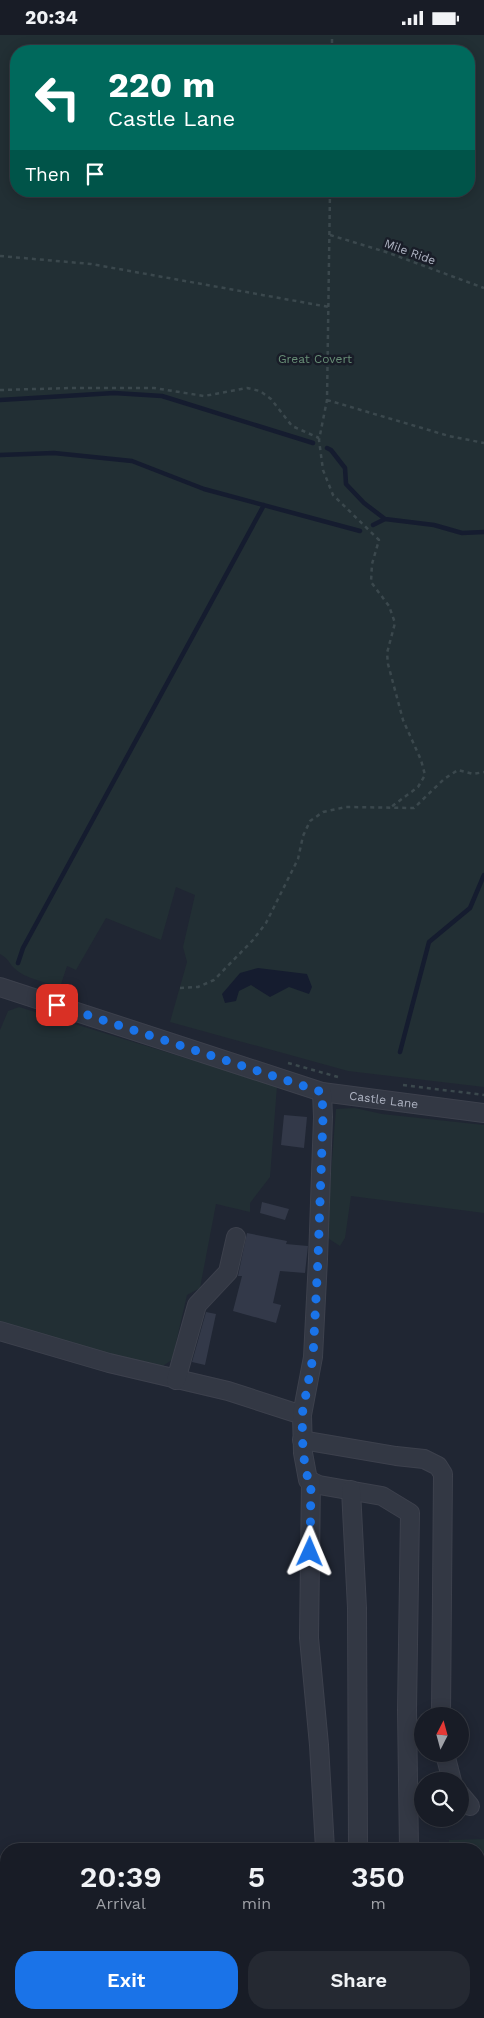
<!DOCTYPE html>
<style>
:root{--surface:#181c26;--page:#252932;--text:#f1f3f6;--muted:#9fa1a7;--line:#363a43;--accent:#1a73e8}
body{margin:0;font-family:"Work Sans",sans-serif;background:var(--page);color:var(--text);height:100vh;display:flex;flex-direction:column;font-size:19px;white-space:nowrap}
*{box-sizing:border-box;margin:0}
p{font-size:16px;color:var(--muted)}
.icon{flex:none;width:28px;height:28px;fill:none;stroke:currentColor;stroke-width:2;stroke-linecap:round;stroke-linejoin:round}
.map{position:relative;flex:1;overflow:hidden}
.drawer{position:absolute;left:0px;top:1808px;width:485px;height:176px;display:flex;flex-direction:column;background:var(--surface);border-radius:20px 20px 0 0;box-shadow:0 2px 12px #0003,0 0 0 1px var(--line)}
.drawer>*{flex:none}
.hud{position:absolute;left:10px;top:10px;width:465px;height:152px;border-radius:20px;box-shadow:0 2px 12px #0003,0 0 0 1px var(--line);background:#00695c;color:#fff;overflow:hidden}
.needle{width:32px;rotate:6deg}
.tools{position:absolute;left:414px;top:1672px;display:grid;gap:10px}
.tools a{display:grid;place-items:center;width:55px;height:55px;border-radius:50%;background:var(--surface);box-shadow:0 2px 12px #0003,0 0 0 1px var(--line);font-size:25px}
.pin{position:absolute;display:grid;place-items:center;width:42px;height:42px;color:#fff;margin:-21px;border-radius:10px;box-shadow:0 2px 8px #0006}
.me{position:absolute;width:55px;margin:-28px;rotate:1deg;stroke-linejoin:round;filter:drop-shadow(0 0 4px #0008)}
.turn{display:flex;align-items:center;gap:18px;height:105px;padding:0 15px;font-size:22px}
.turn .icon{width:65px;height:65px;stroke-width:2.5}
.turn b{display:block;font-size:35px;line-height:42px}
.then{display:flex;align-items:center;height:48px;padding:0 15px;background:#0003;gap:10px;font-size:19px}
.eta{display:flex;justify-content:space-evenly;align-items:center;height:85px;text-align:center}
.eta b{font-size:30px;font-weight:600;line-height:35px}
.button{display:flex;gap:10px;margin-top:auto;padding:10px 15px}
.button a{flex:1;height:58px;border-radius:20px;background:var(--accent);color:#fff;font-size:20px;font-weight:600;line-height:58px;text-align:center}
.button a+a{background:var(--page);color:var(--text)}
.status{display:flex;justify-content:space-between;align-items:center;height:35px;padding:0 25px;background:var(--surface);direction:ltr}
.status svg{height:14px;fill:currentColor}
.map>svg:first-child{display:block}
</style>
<div class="status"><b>20:34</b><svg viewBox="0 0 49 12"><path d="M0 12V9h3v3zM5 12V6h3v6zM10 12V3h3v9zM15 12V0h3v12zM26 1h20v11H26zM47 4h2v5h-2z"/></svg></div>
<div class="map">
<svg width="484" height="1983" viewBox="0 0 484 1983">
<rect width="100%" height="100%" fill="#202633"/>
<path fill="#222f34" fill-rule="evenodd" d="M0,0H484V1052L348,1036L170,987L187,927L183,912L195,860L176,852L161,905L106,883L76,935L67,931L60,952C46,947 25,944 14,933C8,927 9,924 0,919ZM16,16H469V156H16Z
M19,972L277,1051L270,1142L250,1168V1177L216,1169L200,1253L187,1260L172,1325L158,1334L0,1290V995L8,976Z
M355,1073L382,1079L484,1090V1178L351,1161L345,1203L340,1211L326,1202L336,1074Z
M484,1804V1983H286V1978H479V1814H449V1805Z"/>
<path fill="#151c2f" d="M258,933L307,939L312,952L309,959L289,952L270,962L251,950L239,956L236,966L225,968L222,959L240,938Z"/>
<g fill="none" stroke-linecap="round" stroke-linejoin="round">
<path stroke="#151c2f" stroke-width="4.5" d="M0,365L114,358L162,361L313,408
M327,413L331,415L345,433L346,449L364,468L385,484
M0,420L54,418L132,426L204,454L360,496
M373,490L385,484L434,490L462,498L484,497
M18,928L23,913L264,470
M400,1017L429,907L470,873L484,840"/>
</g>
<path fill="#333949" d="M284,1080L307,1082L304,1113L281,1110Z
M262,1167L289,1174L285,1185L260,1178Z
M247,1198L287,1206L286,1209L308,1211L305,1238L280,1236L273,1268L281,1270L276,1288L233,1276L242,1241H238Z
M206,1277L216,1279L205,1330L192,1327Z"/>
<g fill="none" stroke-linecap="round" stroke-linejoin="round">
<g stroke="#3d414d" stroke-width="20">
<g id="minor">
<path id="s1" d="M0,952L322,1057L484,1078"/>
<path d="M0,1296L109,1328L228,1356L302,1380L303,1418L308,1445L319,1450L382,1461L410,1478L407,1675L409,1814"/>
<path d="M176,1345L197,1270L228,1237L236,1202"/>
<path d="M302,1380L313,1322L318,1224L323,1082L322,1057"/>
<path d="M302,1405L396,1421L424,1424L438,1431L443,1439L441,1681"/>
<path d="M311,1446L309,1603L319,1710L325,1814"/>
<path d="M351,1455L357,1573L358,1814"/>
<path d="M445,1719L452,1746"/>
<path d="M460,1759L470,1771"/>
</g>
</g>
<path stroke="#3b484d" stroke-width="2.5" stroke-dasharray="4 4" stroke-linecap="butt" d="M332,16V0
M330,156L327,365L319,405L323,435L333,460L379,505L372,529L371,547L389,571L395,588L387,618L388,629L403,685L421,725L425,740L418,752L391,772
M330,200L386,217L484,253
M0,221L91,229L329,272
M0,355L72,353H154L204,361L247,353L260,356L271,364L292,391L319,403
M327,365L449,401L484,408
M180,953L198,952L214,945L253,905L266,888L298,824L303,801L310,786L323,777L346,772L414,773L444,744L458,735L473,739L484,737
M288,1028L338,1042
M403,1050L484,1060"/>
<use href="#minor" stroke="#333844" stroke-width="18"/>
</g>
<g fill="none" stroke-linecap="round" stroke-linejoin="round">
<path stroke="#1a73e8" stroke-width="9" stroke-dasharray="0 16.2" d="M57,970L322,1057L323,1082L318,1224L313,1322L302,1380L303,1418L308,1445L311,1446L310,1517"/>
</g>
<g text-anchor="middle" stroke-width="5" stroke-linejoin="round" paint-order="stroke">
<g font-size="12" fill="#adb2c1" stroke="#191d28">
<text transform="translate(410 217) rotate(20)" y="4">Mile Ride</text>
<text dy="4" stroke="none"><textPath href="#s1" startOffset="401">Castle Lane</textPath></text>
</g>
<g font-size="12" fill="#688e76" stroke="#191d28">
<text x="315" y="328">Great Covert</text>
</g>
</g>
</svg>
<div class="tools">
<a><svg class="needle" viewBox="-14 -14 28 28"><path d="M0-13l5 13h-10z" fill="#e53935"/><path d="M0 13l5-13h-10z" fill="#9fa1a7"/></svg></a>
<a><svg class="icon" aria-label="search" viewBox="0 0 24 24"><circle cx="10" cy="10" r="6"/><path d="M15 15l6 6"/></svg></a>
</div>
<div class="pin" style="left:57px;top:970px;background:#d93025"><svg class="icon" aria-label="arrive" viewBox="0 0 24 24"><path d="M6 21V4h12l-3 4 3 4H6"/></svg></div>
<svg class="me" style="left:310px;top:1517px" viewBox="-20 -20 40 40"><path d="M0-17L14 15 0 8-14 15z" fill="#1a73e8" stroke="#fff" stroke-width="4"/></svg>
<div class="hud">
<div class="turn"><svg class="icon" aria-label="left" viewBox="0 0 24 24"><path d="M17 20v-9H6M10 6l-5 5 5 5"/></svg><div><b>220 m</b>Castle Lane</div></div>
<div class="then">Then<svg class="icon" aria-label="arrive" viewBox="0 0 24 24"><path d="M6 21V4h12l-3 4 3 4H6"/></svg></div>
</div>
<section class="drawer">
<div class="eta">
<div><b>20:39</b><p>Arrival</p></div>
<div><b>5</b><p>min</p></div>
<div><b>350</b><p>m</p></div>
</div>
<div class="button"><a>Exit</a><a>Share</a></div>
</section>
</div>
